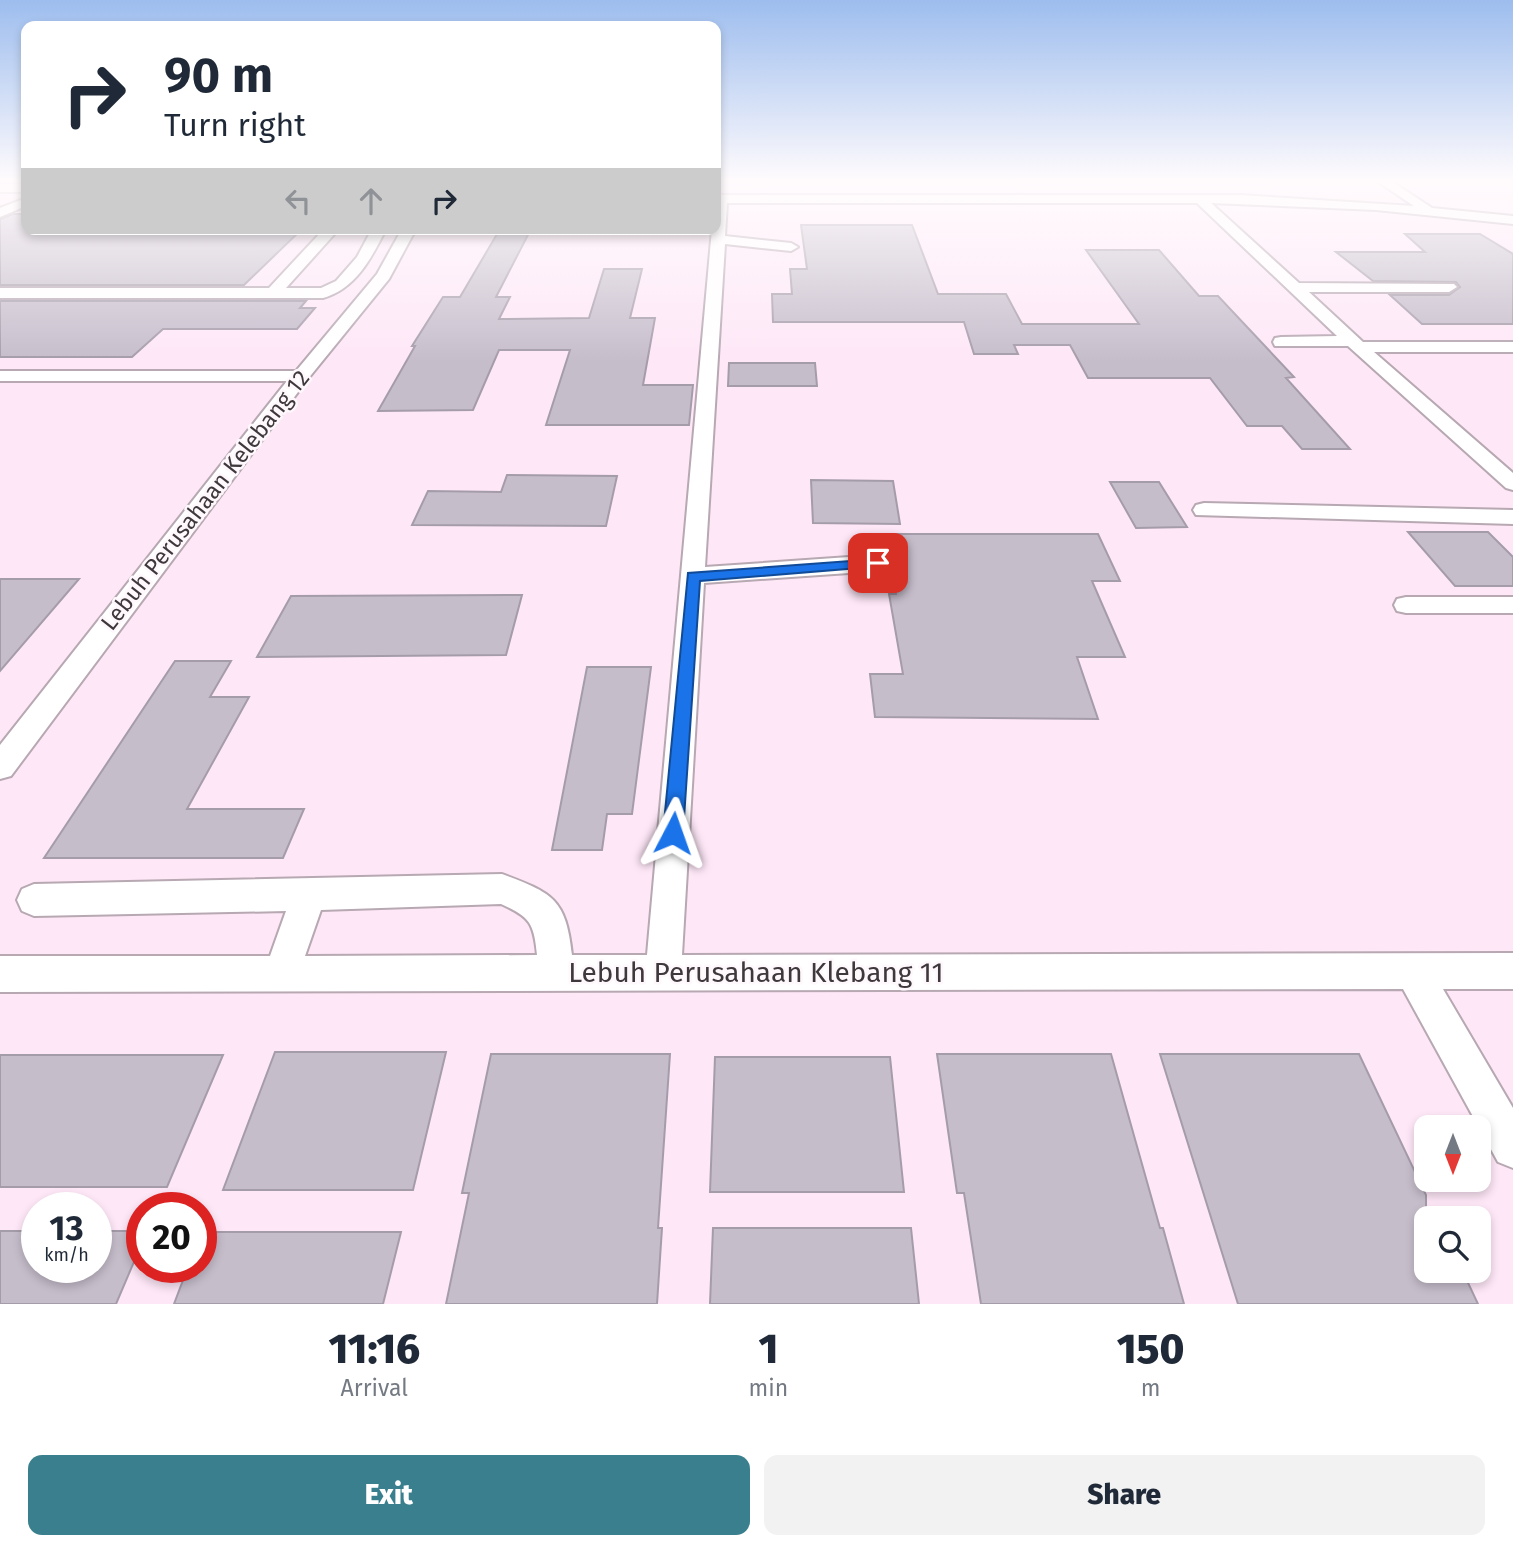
<!DOCTYPE html>
<style>
:root{--surface:#fff;--page:#f2f2f3;--text:#1f2937;--muted:#747a83;--accent:#3a7f8d}
body{margin:0;font-family:"Fira Sans",sans-serif;background:var(--page);color:var(--text);height:100vh;display:flex;flex-direction:column;font-size:26px;white-space:nowrap}
*{box-sizing:border-box;margin:0}
p{font-size:23px;color:var(--muted)}
.icon{flex:none;width:38px;height:38px;fill:none;stroke:currentColor;stroke-width:2;stroke-linecap:round;stroke-linejoin:round}
.map{position:relative;height:1304px;overflow:hidden}
.sheet{display:flex;flex-direction:column;background:var(--surface);flex:1}
.sheet>*{flex:none}
.hud{position:absolute;left:21px;top:21px;width:700px;height:214px;border-radius:14px;box-shadow:0 4px 10px #0003;background:#fff;color:var(--text);overflow:hidden}
.needle{width:46px;rotate:180deg}
.controls{position:absolute;left:1414px;top:1115px;display:grid;gap:14px}
.controls a{display:grid;place-items:center;width:77px;height:77px;border-radius:14px;background:var(--surface);box-shadow:0 4px 10px #0003;font-size:35px}
.speed{position:absolute;left:21px;top:1192px;display:flex;gap:14px;font-size:35px;font-weight:700;text-align:center}
.speed>*{display:grid;place-content:center;width:91px;height:91px;border-radius:50%;background:var(--surface);box-shadow:0 4px 10px #0003;line-height:1}
.speed small{font-size:18px;font-weight:400}
.speed .limit{border:10px solid #d22;background:#fff;color:#111}
.pin{position:absolute;display:grid;place-items:center;width:60px;height:60px;color:#fff;margin:-30px;border-radius:14px;box-shadow:0 4px 10px #0006}
.me{position:absolute;width:77px;margin:-38px;rotate:4deg;stroke-linejoin:round;filter:drop-shadow(0 0 5px #0008)}
.turn{display:flex;align-items:center;gap:24px;height:147px;padding:0 28px;font-size:32px}
.turn .icon{width:91px;height:91px;stroke-width:2.5}
.turn b{display:block;font-size:49px;line-height:60px}
.lanes{display:flex;align-items:center;height:66px;padding:0 28px;background:#0003;justify-content:center;gap:35px;direction:ltr}
.lanes .off{opacity:.35}
.eta{display:flex;justify-content:space-evenly;align-items:center;height:119px;text-align:center}
.eta b{font-size:42px;font-weight:800;line-height:49px}
.button{display:flex;gap:14px;margin-top:auto;padding:14px 28px}
.button a{flex:1;height:80px;border-radius:14px;background:var(--accent);color:#fff;font-size:28px;font-weight:800;line-height:80px;text-align:center}
.button a+a{background:var(--page);color:var(--text)}
.map>svg:first-child{display:block}
</style>
<div class="map">
<svg width="1513" height="1304" viewBox="0 0 1513 1304">
<rect width="100%" height="100%" fill="#fef7fb"/>
<path fill="#fee7f7" fill-rule="evenodd" d="M0,179H26V229H716V179H1513V1304H0ZM1426,1127H1479V1180H1426ZM37,1208H96V1267H37ZM142,1208H201V1267H142ZM1426,1218H1479V1270H1426Z"/>
<path fill="#c6bdcb" stroke="#a59caa" stroke-width="2" d="M13,214H26V229H302L244,285H0V219Z
M801,225H912L938,294H1006L1022,324H1139L1086,250H1159L1199,296H1218L1294,377L1286,378L1350,449H1302L1282,426H1247L1210,378H1088L1070,345H1014L1018,354H974L964,322H773L772,294H792L790,269H807Z
M500,229H531L496,297H510L499,319L589,318L604,269H642L630,318H655L643,385H693L689,425H546L570,350H499L473,410L378,411L415,346H412L443,297H460Z
M1405,234H1480L1513,254V324H1422L1390,295H1449L1460,287L1456,282L1373,281L1336,252H1425Z
M0,301H306L300,308H315L297,329H163L132,357H0Z
M729,363H815L817,386H728Z
M507,475L617,476L606,526L412,525L428,491L501,492Z
M811,480L893,481L900,524L813,523Z
M1110,482H1159L1187,527L1136,528Z
M1408,532H1488L1513,557V586H1455Z
M885,534H1098L1120,581H1092L1125,657H1077L1098,719L875,717L870,674H903L889,594H896L891,566L893,563Z
M0,579H79L0,671Z
M522,595L506,655L257,657L291,596Z
M175,661H231L210,697H249L187,809H304L283,858H44Z
M587,667H651L632,814H607L602,850H552Z
M275,1052H446L413,1190H223Z
M491,1054H670L658,1228H662L657,1304H446L469,1193H462Z
M937,1054H1111L1160,1228H1163L1184,1304H981L964,1193H957Z
M1160,1054H1359L1426,1195V1270H1462L1478,1304H1238Z
M0,1055H223L167,1187H0Z
M715,1057H890L904,1192H710Z
M713,1228H911L919,1304H710Z
M0,1231H37V1267H96V1231H142V1243L116,1304H0Z
M201,1232H401L383,1304H174L188,1267H201Z"/>
<g fill="none" stroke-linecap="round" stroke-linejoin="round">
<g stroke="#b7a8b2" stroke-width="4">
<path id="minor" d="M1374,179H1388L1432,208L1513,216V224L1376,210L1211,203L1299,283L1454,284L1457,287L1449,292H1309L1363,342H1513V352H1374L1513,473V490L1506,488L1348,346H1275L1273,342L1275,338L1281,337L1337,336L1197,203H727L725,236L791,243L798,247L791,251L725,244L705,567L878,555L886,558L890,563L886,568L878,571L704,583L682,955L1513,953V989H1443L1513,1108V1168L1498,1162L1403,989L0,992V956H270L286,911L34,916L22,911L17,900L22,889L34,884L502,874C552,893 566,898 572,955H647L712,229H716V195H1240L1414,206ZM501,904C530,917 534,923 537,955L305,956L321,910Z
M0,184H26V192H0Z
M26,198V206L0,217V208Z
M324,229H339L286,288H321L336,281L357,257L372,229H386C372,257 356,289 323,298H0V288H269Z
M402,229H416L389,279L307,380L11,776L0,779V745L287,381H0V371H296L377,274Z
M1204,503L1513,510V524L1196,515L1193,510L1196,505Z
M1406,597H1513V613H1406L1397,611L1394,605L1397,599Z"/>
</g>
<use href="#minor" fill="#fff" fill-rule="evenodd"/>
</g>
<linearGradient id="sky" x2="0" y2="1"><stop stop-color="#9dbdee"/><stop offset="0.5" stop-color="#fffbfd"/><stop offset="1" stop-color="#fffbfd" stop-opacity="0"/></linearGradient>
<rect width="1513" height="361" fill="url(#sky)"/>
<path fill="#1a73e8" stroke="#114b97" stroke-width="2" d="M878,559L883,560V566L700,581L683,833L680,839L673,841L666,839L663,833L688,573Z"/>
<g text-anchor="middle" stroke-width="5" stroke-linejoin="round" paint-order="stroke">
<g font-size="23" fill="#3e373b" stroke="#fef7fb">
<text transform="translate(205 500) rotate(-52)" y="8">Lebuh Perusahaan Kelebang 12</text>
</g>
<g font-size="28" fill="#3e373b" stroke="#fef7fb">
<text x="756" y="982">Lebuh Perusahaan Klebang 11</text>
</g>
</g>
</svg>
<div class="controls">
<a><svg class="needle" viewBox="-14 -14 28 28"><path d="M0-13l5 13h-10z" fill="#e53935"/><path d="M0 13l5-13h-10z" fill="#747a83"/></svg></a>
<a><svg class="icon" aria-label="search" viewBox="0 0 24 24"><circle cx="10" cy="10" r="6"/><path d="M15 15l6 6"/></svg></a>
</div>
<div class="speed"><div>13<small>km/h</small></div><div class="limit">20</div></div>
<div class="pin" style="left:878px;top:563px;background:#d93025"><svg class="icon" aria-label="arrive" viewBox="0 0 24 24"><path d="M6 21V4h12l-3 4 3 4H6"/></svg></div>
<svg class="me" style="left:673px;top:833px" viewBox="-20 -20 40 40"><path d="M0-17L14 15 0 8-14 15z" fill="#1a73e8" stroke="#fff" stroke-width="4"/></svg>
<div class="hud">
<div class="turn"><svg class="icon" aria-label="right" viewBox="0 0 24 24"><path d="M7 20v-9h11M14 6l5 5-5 5"/></svg><div><b>90 m</b>Turn right</div></div>
<div class="lanes"><svg class="icon off" aria-label="left" viewBox="0 0 24 24"><path d="M17 20v-9H6M10 6l-5 5 5 5"/></svg><svg class="icon off" aria-label="ahead" viewBox="0 0 24 24"><path d="M12 20V5M6 11l6-6 6 6"/></svg><svg class="icon" aria-label="right" viewBox="0 0 24 24"><path d="M7 20v-9h11M14 6l5 5-5 5"/></svg></div>
</div>
</div>
<section class="sheet">
<div class="eta">
<div><b>11:16</b><p>Arrival</p></div>
<div><b>1</b><p>min</p></div>
<div><b>150</b><p>m</p></div>
</div>
<div class="button"><a>Exit</a><a>Share</a></div>
</section>
